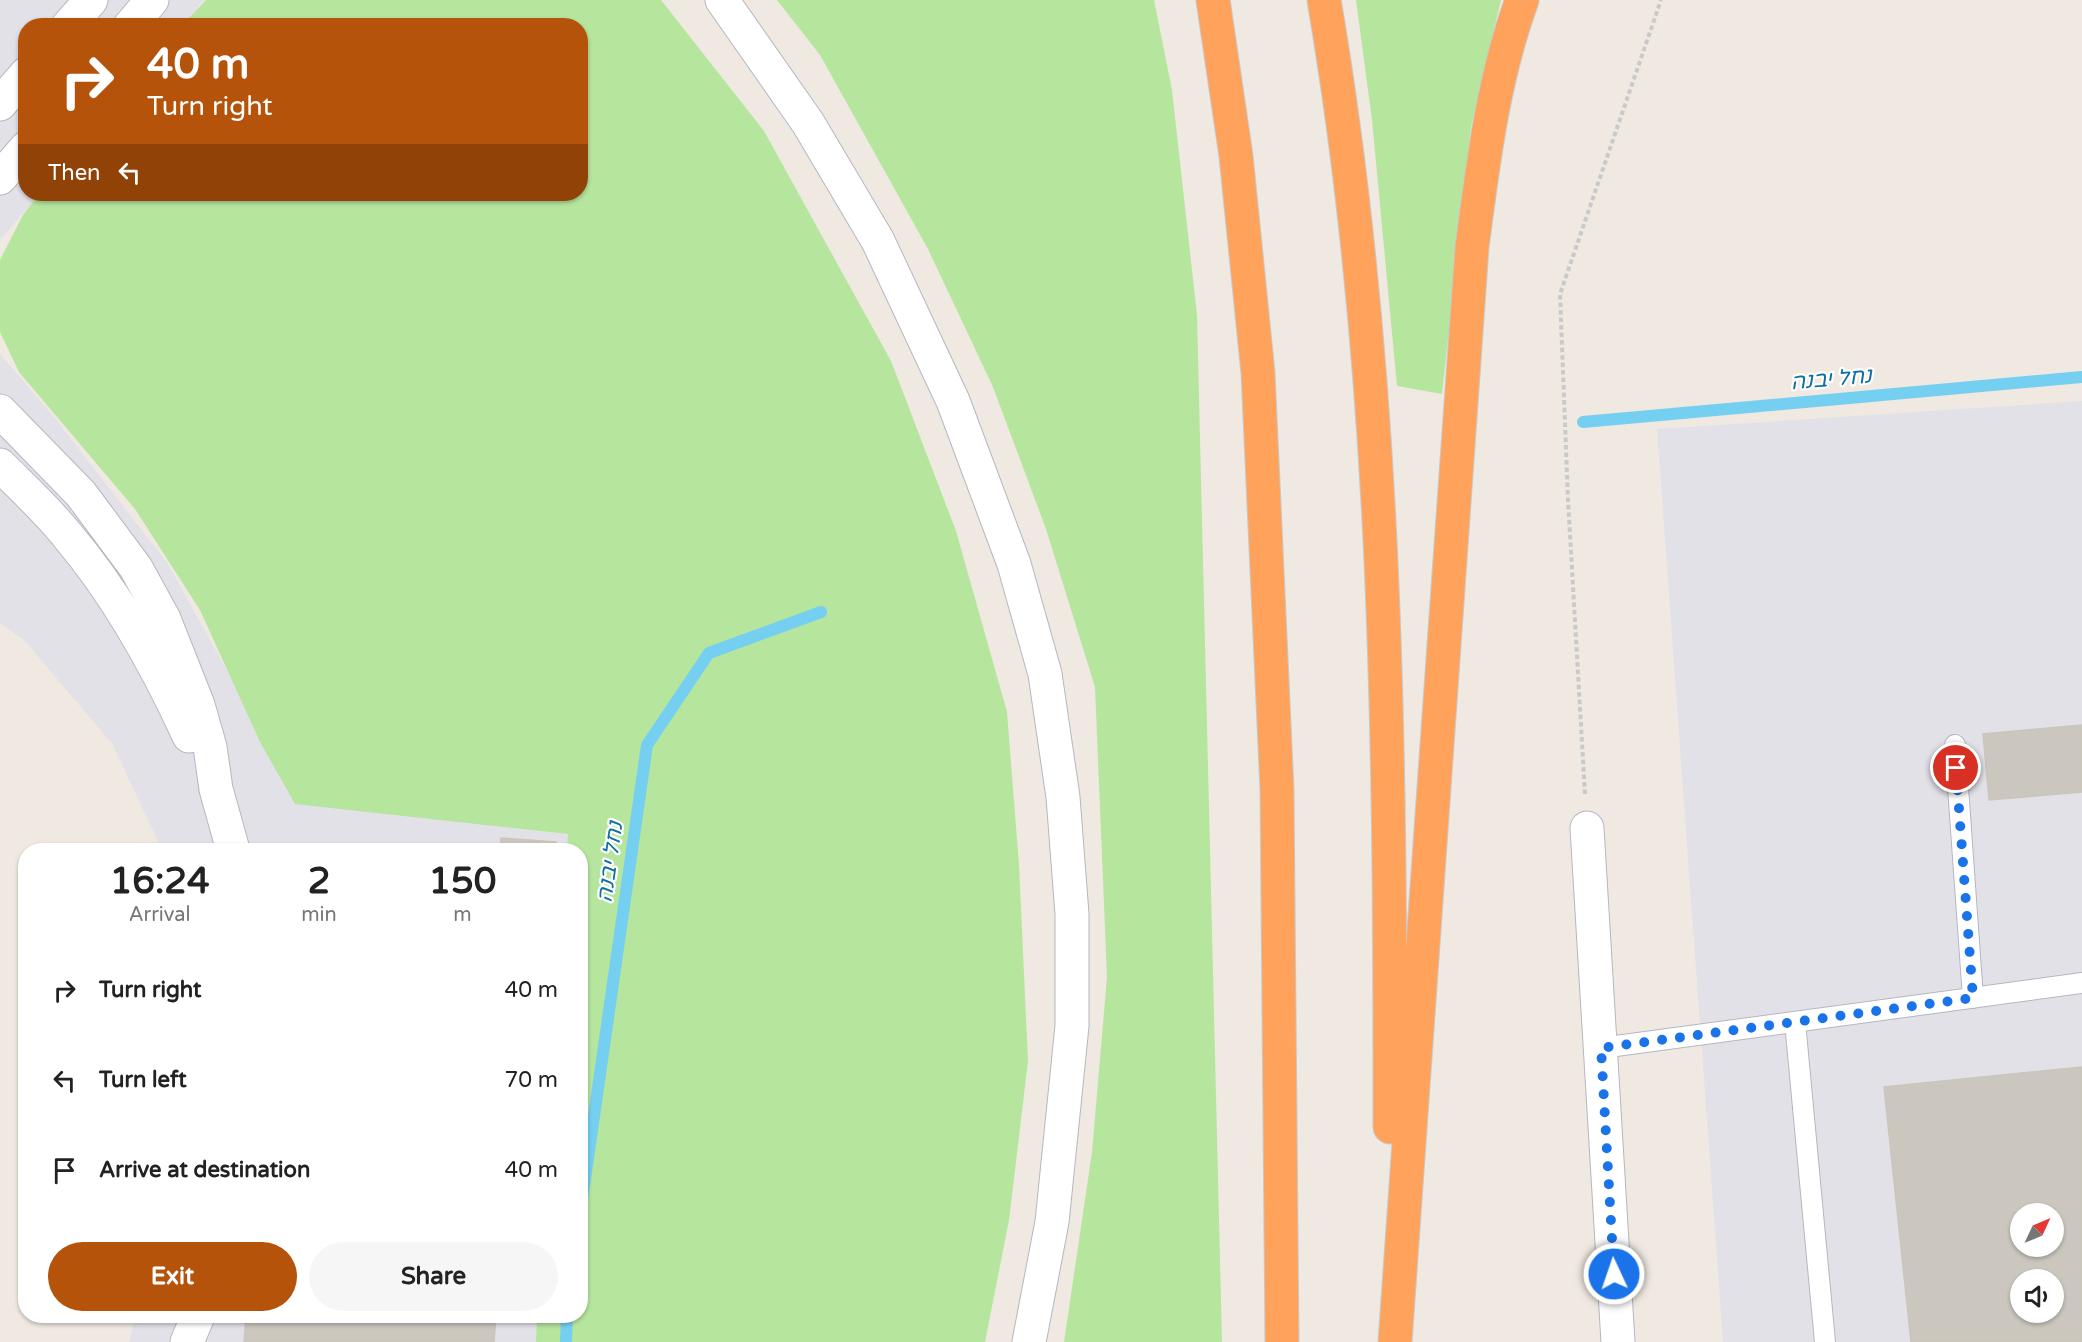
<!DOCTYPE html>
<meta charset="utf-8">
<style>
:root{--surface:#fff;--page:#f6f6f6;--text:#222;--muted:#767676;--accent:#b45309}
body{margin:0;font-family:"Varela Round","Noto Sans Hebrew",sans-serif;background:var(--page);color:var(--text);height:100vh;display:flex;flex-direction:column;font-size:22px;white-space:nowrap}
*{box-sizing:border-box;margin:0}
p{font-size:20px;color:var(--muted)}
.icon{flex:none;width:33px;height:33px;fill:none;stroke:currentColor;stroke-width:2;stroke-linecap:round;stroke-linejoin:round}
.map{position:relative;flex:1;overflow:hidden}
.side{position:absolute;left:18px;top:843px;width:570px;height:480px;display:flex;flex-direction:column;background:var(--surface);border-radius:24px;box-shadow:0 2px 4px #0004}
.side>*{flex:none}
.top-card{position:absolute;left:18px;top:18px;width:570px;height:183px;border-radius:24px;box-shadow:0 2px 4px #0004;background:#b45309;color:#fff;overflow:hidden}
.needle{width:39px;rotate:46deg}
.tools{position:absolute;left:2010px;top:1203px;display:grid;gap:12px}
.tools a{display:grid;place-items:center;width:54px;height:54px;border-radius:50%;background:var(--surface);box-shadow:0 2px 4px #0004;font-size:30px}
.pin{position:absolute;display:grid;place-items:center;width:51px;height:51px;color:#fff;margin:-26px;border:3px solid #fff;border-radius:50%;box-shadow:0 2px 6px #0007}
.me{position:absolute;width:66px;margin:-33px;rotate:357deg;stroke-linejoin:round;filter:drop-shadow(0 0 4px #0008)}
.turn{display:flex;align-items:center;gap:21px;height:126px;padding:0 30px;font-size:27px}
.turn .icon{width:78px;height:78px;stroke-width:2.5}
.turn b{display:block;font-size:42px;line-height:51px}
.then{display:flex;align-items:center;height:57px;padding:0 30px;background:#0003;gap:12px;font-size:22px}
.eta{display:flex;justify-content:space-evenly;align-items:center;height:102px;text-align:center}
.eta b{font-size:36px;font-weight:800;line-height:42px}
.button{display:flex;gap:12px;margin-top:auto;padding:12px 30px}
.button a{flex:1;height:69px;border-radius:36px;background:var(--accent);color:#fff;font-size:24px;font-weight:800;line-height:69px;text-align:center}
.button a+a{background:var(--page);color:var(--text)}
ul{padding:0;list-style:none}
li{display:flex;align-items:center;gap:18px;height:90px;padding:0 30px}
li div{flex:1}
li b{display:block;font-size:22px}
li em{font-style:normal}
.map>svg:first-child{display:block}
</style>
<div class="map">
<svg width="2082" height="1342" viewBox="0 0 2082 1342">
<rect width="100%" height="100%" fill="#efe9e1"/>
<path fill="#e3e1e8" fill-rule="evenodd" d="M0,0H204L182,25L26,26V194H40L0,240Z
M0,354L54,417L168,564L299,801L573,835L572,850H162L113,745L25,641L0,623Z
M2082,401V1342H1723L1657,429ZM2020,1214H2054V1246H2020ZM2020,1280H2054V1312H2020Z
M135,1316H538L536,1342H129Z"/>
<path fill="#b6e59e" d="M206,0H661L764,131L891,361L956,531L1007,712L1019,865L1028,1061L1009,1220L985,1342H536L537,1316H580V850H567L568,834L295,804L260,742L200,610L135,509L19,372L0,332V260L23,215L39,194H580V26L182,25Z
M777,0H1154L1172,90L1197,315L1222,1342H1064L1092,1152L1107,977L1095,687L1046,529L993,387L928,249L820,55Z
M1356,0H1501L1471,127L1442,394L1397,386L1372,120Z"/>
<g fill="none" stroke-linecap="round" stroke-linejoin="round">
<path stroke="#75cff0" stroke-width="12" d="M1583,422L2082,377
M580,1214L647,745L709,653L821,612
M566,1342L567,1316"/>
</g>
<path fill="#cbc7bf" stroke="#cbc5ba" stroke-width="1.5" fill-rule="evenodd" d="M2082,725V792L1989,800L1983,734Z
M501,838L556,842V850H500Z
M2082,1067V1342H1911L1884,1087ZM2020,1214H2054V1246H2020ZM2020,1280H2054V1312H2020Z
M246,1316H496L494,1342H244Z"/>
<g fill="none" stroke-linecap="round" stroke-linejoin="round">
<g stroke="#b4b7c1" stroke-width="22">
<path id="service" d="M1955,745L1973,998
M1795,1022L1825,1342
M1601,1048L2082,983"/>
</g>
<g stroke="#b4b7c1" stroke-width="35">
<path id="minor" d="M722,0L808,123L878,241L953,401L1014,564L1045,674L1063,797L1072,914V1026L1052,1222L1029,1342
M68,26L91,0
M130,26L152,0
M0,104L26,74
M0,178L26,148
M0,411L81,494L136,568L164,619L198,705L210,747L216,789L233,850
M0,465C23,488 47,510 67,535C117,594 157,666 189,736
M1587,828L1618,1342
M187,1342L198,1316"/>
</g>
<g stroke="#c9c9c9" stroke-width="35">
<path id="motorway" d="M1213,0L1236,156L1258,373L1277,790L1282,1342
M1324,0C1388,374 1390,749 1390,1127
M1395,1342L1472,247C1483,164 1493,79 1522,0"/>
</g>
<path stroke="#c9c9c9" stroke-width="4" stroke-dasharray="4.5 3" stroke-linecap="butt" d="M1585,794L1568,500L1560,294L1661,0"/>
<use href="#service" stroke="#fff" stroke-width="20"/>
<use href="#minor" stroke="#fff" stroke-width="33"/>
<use href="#motorway" stroke="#ffa35c" stroke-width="33"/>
</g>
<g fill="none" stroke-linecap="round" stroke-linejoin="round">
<path stroke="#1a73e8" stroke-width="10" stroke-dasharray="0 18" d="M1614,1274L1601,1048L1973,998L1956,768"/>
</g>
<g text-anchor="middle" stroke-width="4.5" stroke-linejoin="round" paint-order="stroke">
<g font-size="22" font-style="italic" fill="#0d6fa3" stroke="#fff">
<text transform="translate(1831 378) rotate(-5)" y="8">נחל יבנה</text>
<text transform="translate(609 862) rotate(-82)" y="8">נחל יבנה</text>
</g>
</g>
</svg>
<div class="tools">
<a><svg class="needle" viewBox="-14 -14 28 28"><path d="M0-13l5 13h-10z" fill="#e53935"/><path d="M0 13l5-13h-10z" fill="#767676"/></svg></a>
<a><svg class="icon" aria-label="sound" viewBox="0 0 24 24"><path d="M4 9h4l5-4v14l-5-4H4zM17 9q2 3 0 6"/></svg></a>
</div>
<div class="pin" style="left:1956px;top:768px;background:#d93025"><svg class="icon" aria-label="arrive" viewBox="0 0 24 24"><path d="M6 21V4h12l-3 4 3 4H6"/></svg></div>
<svg class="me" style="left:1614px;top:1274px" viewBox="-20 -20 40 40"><circle r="17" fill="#1a73e8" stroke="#fff" stroke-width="3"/><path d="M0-11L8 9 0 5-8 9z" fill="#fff"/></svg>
<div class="top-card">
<div class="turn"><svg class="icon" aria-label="right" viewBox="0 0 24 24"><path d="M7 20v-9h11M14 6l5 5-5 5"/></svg><div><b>40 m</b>Turn right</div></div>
<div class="then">Then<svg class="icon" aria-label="left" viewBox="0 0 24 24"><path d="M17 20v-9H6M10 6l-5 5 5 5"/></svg></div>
</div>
<section class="side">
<div class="eta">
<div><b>16:24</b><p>Arrival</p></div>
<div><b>2</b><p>min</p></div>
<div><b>150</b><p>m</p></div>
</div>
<ul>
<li><svg class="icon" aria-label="right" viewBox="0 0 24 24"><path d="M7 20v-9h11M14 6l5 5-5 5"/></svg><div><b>Turn right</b></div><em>40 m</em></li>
<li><svg class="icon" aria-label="left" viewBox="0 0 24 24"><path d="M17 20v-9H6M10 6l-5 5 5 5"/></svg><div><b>Turn left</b></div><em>70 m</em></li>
<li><svg class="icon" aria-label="arrive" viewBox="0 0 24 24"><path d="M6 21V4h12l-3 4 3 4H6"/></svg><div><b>Arrive at destination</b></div><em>40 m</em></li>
</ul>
<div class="button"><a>Exit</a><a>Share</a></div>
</section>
</div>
